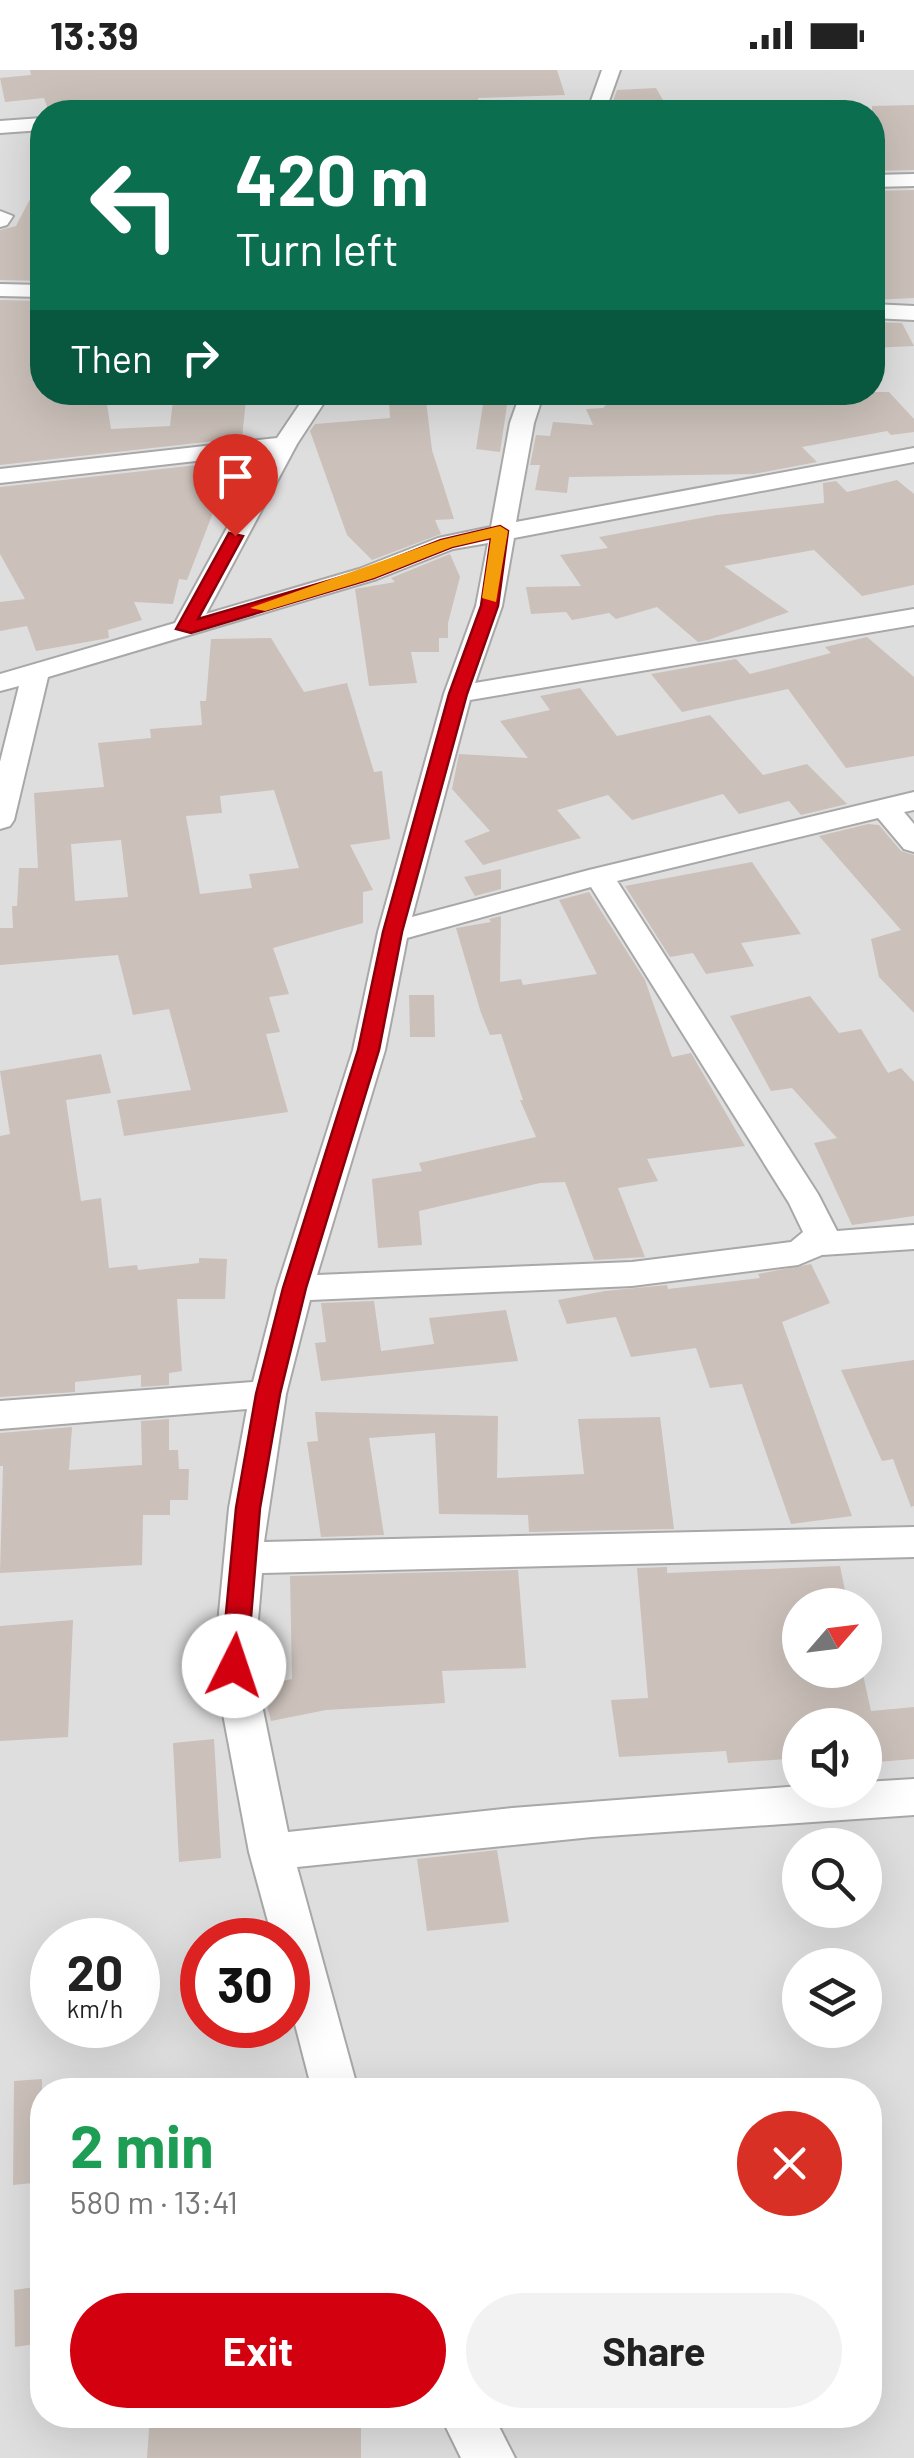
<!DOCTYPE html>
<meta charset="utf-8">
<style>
:root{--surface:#fff;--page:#f2f2f2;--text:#222;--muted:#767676;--accent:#d30010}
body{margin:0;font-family:Barlow,sans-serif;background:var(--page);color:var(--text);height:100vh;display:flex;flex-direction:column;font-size:38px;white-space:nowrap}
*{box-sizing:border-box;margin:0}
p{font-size:32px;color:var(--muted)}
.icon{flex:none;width:55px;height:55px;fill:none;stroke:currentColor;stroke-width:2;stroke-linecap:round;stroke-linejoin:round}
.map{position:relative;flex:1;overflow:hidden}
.sheet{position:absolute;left:30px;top:2008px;width:852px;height:350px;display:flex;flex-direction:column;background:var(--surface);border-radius:40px;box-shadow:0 10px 40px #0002}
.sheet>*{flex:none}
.top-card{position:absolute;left:30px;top:30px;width:855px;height:305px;border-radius:40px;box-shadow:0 10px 40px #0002;background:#0b6e4f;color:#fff;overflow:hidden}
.needle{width:65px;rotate:62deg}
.tools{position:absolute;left:782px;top:1518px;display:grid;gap:20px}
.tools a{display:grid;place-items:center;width:100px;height:100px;border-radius:50%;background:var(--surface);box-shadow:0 10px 40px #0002;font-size:50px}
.speed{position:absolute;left:30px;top:1848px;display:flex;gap:20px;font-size:50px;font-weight:700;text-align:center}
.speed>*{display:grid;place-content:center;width:130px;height:130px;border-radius:50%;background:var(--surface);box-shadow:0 10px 40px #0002;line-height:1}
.speed small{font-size:25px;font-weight:400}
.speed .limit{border:15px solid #d22;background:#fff;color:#111}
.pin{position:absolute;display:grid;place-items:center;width:85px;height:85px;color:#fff;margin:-102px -42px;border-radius:50% 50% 50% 0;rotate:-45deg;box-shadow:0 0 10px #0007}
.pin .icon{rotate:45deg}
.me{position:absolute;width:110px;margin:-55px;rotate:4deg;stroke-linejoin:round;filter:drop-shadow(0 0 8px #0008)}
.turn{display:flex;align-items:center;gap:35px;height:210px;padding:0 40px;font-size:45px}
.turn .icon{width:130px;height:130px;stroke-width:2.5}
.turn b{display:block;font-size:70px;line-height:85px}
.then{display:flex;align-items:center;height:95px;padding:0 40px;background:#0003;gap:20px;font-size:38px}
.round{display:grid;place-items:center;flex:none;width:105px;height:105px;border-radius:52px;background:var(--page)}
.head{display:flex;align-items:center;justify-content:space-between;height:170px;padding:0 40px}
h1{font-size:60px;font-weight:700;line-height:75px;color:#1e9e55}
.button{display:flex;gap:20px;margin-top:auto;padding:20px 40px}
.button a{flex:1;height:115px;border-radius:60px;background:var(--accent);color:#fff;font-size:40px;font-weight:700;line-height:115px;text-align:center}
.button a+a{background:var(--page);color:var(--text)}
.status{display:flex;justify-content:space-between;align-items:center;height:70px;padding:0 50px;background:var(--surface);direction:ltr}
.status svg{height:28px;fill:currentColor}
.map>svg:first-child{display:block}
</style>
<div class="status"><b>13:39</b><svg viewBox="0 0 49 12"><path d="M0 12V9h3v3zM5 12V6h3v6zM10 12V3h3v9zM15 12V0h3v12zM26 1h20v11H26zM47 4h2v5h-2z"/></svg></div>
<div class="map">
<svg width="914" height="2388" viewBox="0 0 914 2388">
<rect width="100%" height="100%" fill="#f2eee7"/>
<path fill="#dfdede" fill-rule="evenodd" d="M0,0H914V2388H0ZM42,42H872V322H42ZM800,1535H865V1600H800ZM800,1655H865V1720H800ZM800,1775H865V1840H800ZM52,1870H138V1955H52ZM202,1870H288V1955H202ZM800,1895H865V1960H800ZM42,2020H870V2345H42Z"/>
<path fill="#cbc0ba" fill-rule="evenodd" d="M30,0H557L565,25L478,28L479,35L49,42L44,28L5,32L0,8L31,5Z
M656,18L670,42H609L617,20Z
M914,35V100L872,101V36Z
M42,106V211L0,210V160L16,156Z
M914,120V228L872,230V121Z
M0,230L42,231V322H96V328H106L111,359L170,356L173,330H246L242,368L0,395Z
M872,252L902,253L914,276L872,278Z
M485,322H509L500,382L476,379Z
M725,322H889L914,349V362L891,365L887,361L802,377L817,392L754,404L569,407L567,423L535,420L540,395H530L536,365L550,366L553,352L593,355L586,339L603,338L612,329Z
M426,331L432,380L454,449L435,450L441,464L372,490L347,465L310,361L315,354L390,348L389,332Z
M233,391L187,510L179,509L173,534L134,532L142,550L108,560L109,568L36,581L27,556L0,561V532L25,529L0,484V417Z
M897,410L914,424V515L862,526L814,480L724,496L789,542L708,570L698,572L657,537L616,549L609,543L572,550L566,542L531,544L526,517L581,516L560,485L608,478L599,467L717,445L824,433L823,413L836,411L847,422Z
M450,484L460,507L448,553V568H439V582H411L417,613L369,616L355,519L395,512L391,508Z
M867,567L914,607V686L846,698L788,619L682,642L651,604L736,589L750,604L831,583L825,577Z
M271,568L304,622L347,613L374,702L382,701L390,769L350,775L373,820L363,822V853L273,878L289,924L269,927L280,962L266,964L288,1042L124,1066L117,1030L191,1020L169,939L133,945L118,885L0,895V858H13L12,836H17L19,798H38L34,723L104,717L98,673L151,668L150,659L202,655L200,631H206L211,569ZM274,720L299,798L249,804L252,818L200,824L186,746L222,743L220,726ZM121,770L128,827L75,831L71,774Z
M580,618L617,666L710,645L763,705L807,694L847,734L801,745L789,731L739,744L723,724L632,750L608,725L557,740L581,768L483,795L464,771L490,761L452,719L459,684L528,688L500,651L550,640L540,626Z
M868,754L879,755L901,781L914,785V943L879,907L871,869L901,860L819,766Z
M752,792L801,864L741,873L754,896L706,904L693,883L670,887L625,816Z
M501,799V819L475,826L464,807Z
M589,822L645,910L672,987L691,983L745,1076L647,1089L658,1111L618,1118L645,1187L594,1190L565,1112L540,1113L419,1141L422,1175L378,1178L372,1109L422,1101L419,1093L536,1067L520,1030H523L501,964L490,965L481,943L456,858L491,852L489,849L501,846L500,912L521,909L523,915L597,904L559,830Z
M409,925H434L435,967H410Z
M810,926L839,963L861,959L888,1003L901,998L914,1012V1146L852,1155L814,1073L837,1068L792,1018L771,1021L730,946Z
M101,984L111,1023L66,1030L81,1131L101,1128L109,1198L137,1195L138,1200L199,1193V1188L227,1189L225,1229H177L182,1301L169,1303V1315L141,1317V1305L75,1312V1322L0,1327V1066L10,1064L0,1001Z
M811,1194L830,1233L782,1252L852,1446L791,1454L742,1314L710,1318L696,1278L631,1287L616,1247L567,1254L558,1230L605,1221L667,1215L668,1219L760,1208L758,1204Z
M374,1231L381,1281L434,1274L429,1248L506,1240L518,1291L321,1311L315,1273L326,1272L321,1233Z
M914,1290V1436L911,1437L893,1389L882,1391L841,1300Z
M315,1342L498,1346L497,1408L584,1404L578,1349L660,1347L674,1459L529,1462L528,1445L439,1444L435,1363L369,1368L384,1465L321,1467L307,1372L318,1371Z
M169,1349V1380H178L179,1399H189L188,1430H170V1445H143L142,1495L0,1503L3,1396H0V1363L72,1357L69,1400L142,1395L141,1351Z
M840,1496L848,1535H800V1600H862L871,1641L914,1637V1689L865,1693V1655H800V1688L728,1693L726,1681L619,1687L611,1630L648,1628L637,1498L667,1497V1503Z
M518,1500L526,1598L442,1601L445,1633L326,1640L271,1651L262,1615L292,1609L290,1506Z
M73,1550L68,1667L0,1671V1556Z
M214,1669L221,1788L179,1792L173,1673Z
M497,1780L509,1852L427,1861L417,1789Z
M42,2009V2112L13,2115L14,2011Z
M42,2216V2273L15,2277L14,2220Z
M150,2345H361V2388H147Z"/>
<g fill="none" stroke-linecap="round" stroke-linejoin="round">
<g stroke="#a8a8a8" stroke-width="4">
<path id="minor" d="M602,0H620L605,42H587Z
M42,48V60L0,63V51Z
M914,104V116L872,117V105Z
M0,141L13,146L7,155L0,157Z
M0,214L42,215V227L0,226Z
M872,234L914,236V250L872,248Z
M308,322H331L297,374L206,544L359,499L438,468L491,457L510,353L521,322H544L534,353L516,452L914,378V392L514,468L502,536L475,613L914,539V555L470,630L412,847L589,800L914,722V740L904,742L914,754V782L904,779L878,748L617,811L818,1124L837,1161L914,1155V1179L822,1185L798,1195L632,1216L310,1230L286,1324L264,1472L914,1457V1487L262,1503L254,1596L288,1762L512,1738L800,1716V1720H865V1712L914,1709V1745L592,1767L297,1797L358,2020H312L288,1927V1870H273L249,1782L214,1596L229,1438L247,1339L0,1359V1331L253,1312L277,1218L353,980L378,862L444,624L476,536L488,473L453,479L377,509L48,607L14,750L10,756L0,759V692L19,616L0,621V604L175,553L268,383L0,413V399L277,368ZM591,817L789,1133L803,1162L791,1172L632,1192L317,1205L385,980L407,868Z
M440,2345H493L515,2388H461Z"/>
</g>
<use href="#minor" fill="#fff" fill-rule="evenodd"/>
</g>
<path fill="#d30010" stroke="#89000a" stroke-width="2.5" d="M500,456L508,461L498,536L467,624L402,862L379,980L306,1218L280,1324L260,1438L247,1596L244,1604L234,1607L225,1604L221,1596L236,1438L256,1324L283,1218L358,980L383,862L449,624L481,536L491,468L452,477L374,508L191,563L176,559L229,463L243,466L198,549L362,501L441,470Z"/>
<path fill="#f59e0b" d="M500,456L508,461L496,532L482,528L491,468L452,477L374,508L265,541L250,538L441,470Z"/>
</svg>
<div class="tools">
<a><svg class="needle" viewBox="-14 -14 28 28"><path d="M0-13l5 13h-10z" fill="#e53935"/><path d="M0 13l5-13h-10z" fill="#767676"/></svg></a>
<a><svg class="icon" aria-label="sound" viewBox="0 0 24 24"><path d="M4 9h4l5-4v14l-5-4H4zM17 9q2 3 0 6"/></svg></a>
<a><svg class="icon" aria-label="search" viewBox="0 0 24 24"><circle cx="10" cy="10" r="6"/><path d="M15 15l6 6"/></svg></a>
<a><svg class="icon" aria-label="layers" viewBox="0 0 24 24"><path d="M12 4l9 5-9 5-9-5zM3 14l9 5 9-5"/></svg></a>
</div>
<div class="speed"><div>20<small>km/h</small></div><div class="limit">30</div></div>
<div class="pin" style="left:235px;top:466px;background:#d93025"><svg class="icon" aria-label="arrive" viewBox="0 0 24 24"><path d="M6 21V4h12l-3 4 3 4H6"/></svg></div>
<svg class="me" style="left:234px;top:1596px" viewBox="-20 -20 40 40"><circle r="19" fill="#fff"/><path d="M0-13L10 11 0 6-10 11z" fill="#d30010"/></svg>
<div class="top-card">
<div class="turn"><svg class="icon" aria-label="left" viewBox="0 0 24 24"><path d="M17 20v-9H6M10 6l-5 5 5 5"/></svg><div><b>420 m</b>Turn left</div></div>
<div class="then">Then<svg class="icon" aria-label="right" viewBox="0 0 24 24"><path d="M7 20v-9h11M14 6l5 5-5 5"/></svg></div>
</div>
<section class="sheet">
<div class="head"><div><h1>2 min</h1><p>580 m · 13:41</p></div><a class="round" style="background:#d93025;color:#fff"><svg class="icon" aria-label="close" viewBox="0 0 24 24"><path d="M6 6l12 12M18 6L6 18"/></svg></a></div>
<div class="button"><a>Exit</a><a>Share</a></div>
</section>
</div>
